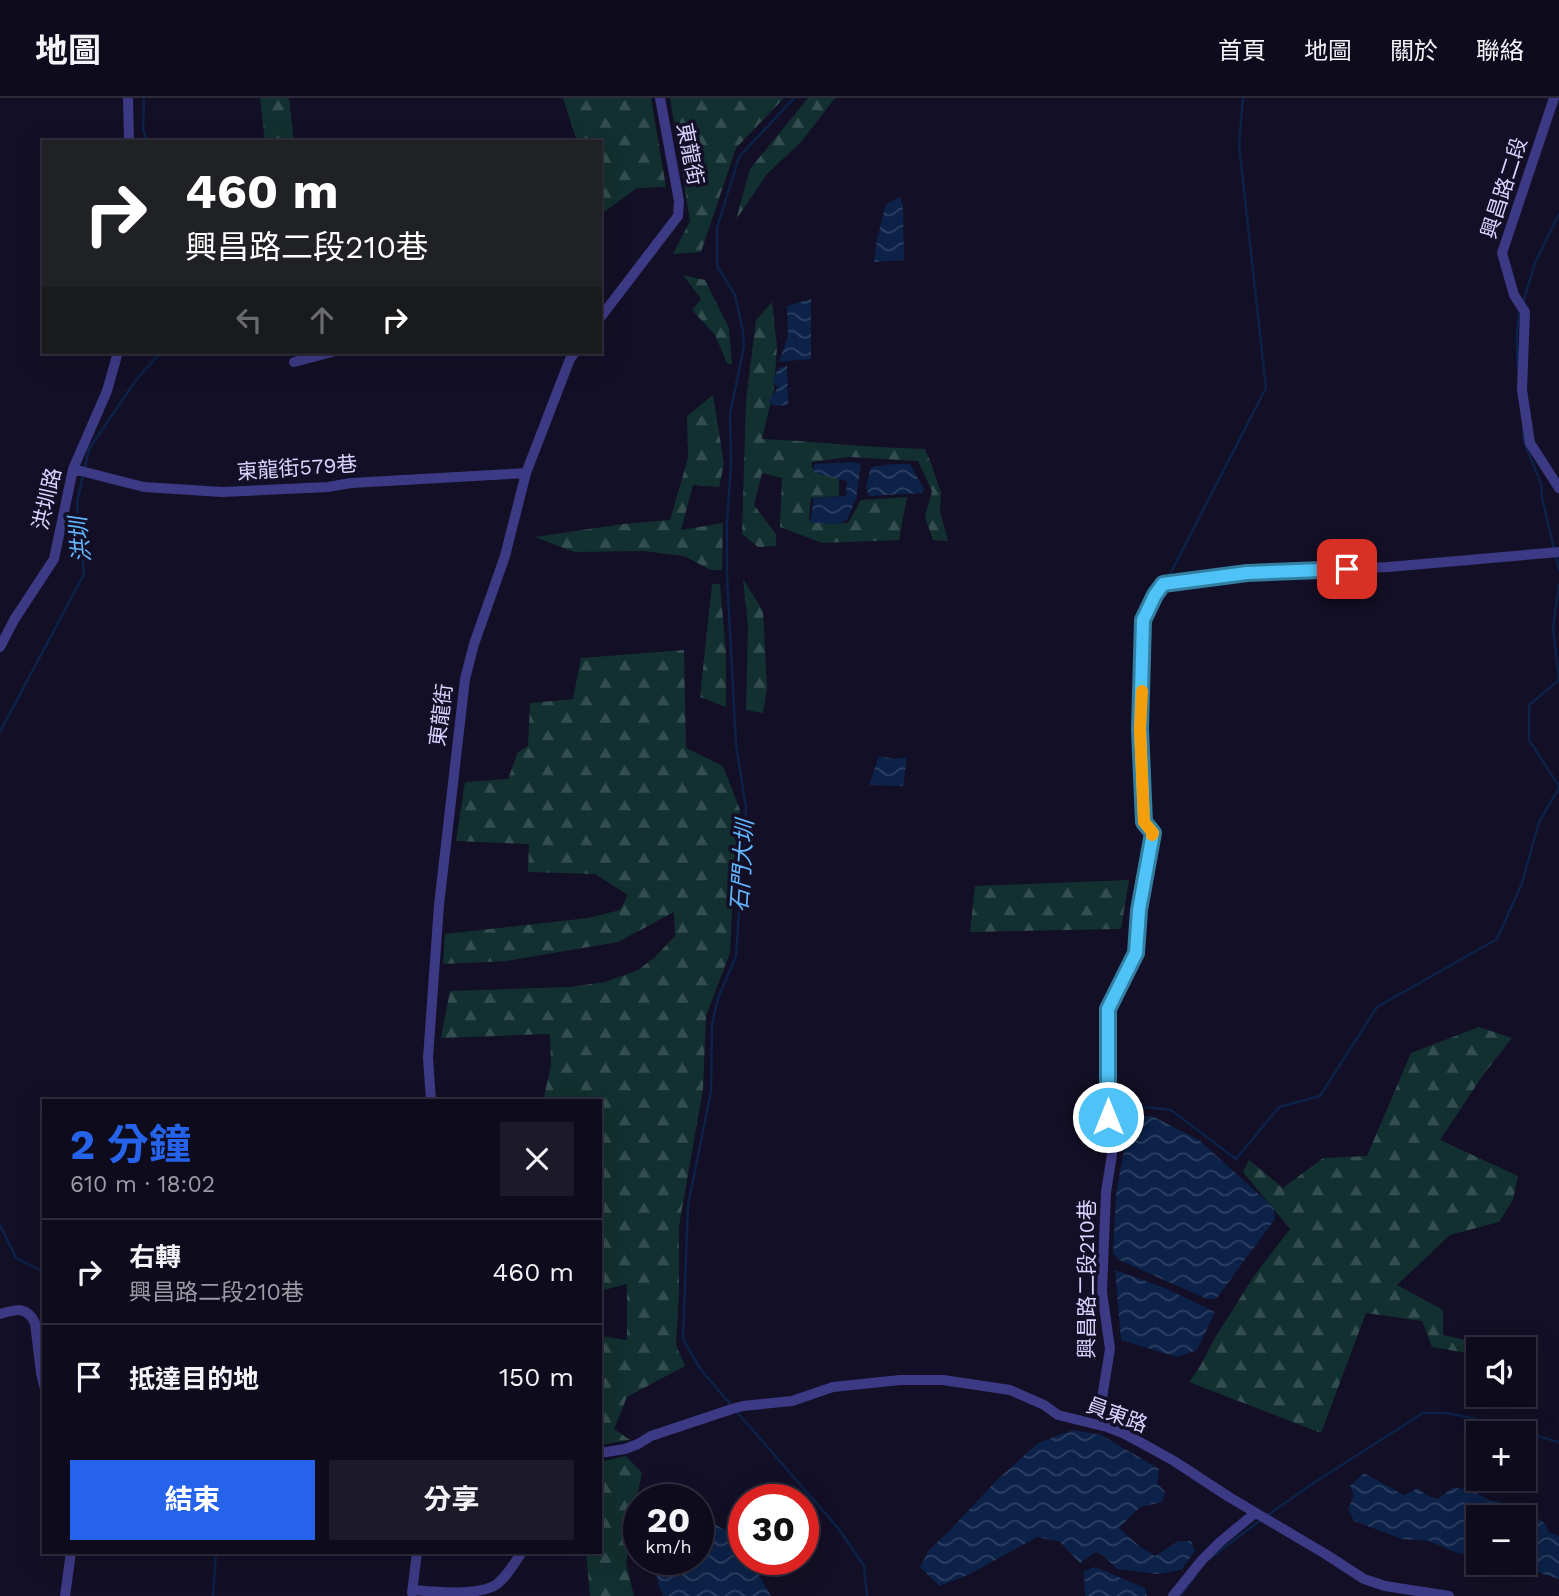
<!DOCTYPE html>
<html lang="zh-TW">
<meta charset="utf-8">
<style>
:root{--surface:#0e0b1c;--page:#1c1929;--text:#f1f3f6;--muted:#9b9ba3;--line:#2e2b3b;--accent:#2563eb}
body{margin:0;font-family:"Work Sans","Noto Sans TC",sans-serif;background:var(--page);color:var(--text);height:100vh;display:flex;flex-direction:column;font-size:26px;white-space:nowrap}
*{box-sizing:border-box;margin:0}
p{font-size:23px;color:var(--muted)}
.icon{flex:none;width:38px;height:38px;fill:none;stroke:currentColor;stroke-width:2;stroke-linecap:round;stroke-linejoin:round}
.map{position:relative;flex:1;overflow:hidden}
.details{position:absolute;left:42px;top:1001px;width:560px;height:455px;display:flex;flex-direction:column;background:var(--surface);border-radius:0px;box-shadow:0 7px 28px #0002,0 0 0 2px var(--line)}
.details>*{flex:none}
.guide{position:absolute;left:42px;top:42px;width:560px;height:214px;border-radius:0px;box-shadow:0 7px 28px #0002,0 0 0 2px var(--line);background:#202124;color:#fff;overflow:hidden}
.buttons{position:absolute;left:1466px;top:1239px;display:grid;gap:14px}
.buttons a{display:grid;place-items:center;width:70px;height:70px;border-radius:0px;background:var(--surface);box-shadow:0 7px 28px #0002,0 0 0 2px var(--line);font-size:35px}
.speed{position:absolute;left:623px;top:1386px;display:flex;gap:14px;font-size:35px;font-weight:700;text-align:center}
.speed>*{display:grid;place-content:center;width:91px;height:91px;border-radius:50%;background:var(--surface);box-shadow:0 7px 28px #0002,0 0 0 2px var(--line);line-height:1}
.speed small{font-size:18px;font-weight:400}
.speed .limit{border:10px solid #d22;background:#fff;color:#111}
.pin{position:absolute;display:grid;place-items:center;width:60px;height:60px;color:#fff;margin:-30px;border-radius:14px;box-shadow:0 4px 10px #0006}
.me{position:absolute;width:77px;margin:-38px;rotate:0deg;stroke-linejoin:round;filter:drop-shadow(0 0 5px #0008)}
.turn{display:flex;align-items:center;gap:24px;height:147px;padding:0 28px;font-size:32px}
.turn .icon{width:91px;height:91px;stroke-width:2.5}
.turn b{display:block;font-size:49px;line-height:60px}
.lanes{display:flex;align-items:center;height:66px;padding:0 28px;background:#0003;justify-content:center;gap:35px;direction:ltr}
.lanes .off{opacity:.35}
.round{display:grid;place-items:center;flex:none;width:74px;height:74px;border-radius:0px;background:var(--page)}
.overview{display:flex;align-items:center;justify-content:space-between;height:119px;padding:0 28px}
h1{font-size:42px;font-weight:700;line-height:52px;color:var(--accent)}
.cta{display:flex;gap:14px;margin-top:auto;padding:14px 28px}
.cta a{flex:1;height:80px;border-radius:0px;background:var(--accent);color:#fff;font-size:28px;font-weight:700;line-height:80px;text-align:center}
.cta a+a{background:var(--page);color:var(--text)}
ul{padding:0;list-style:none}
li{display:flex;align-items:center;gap:21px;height:105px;padding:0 28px;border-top:2px solid var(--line)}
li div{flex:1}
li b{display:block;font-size:26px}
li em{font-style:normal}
header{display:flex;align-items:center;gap:42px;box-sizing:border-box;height:98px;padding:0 35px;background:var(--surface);border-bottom:2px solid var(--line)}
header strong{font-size:33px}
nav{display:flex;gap:38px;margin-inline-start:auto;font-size:24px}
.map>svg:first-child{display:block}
</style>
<header>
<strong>地圖</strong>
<nav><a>首頁</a><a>地圖</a><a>關於</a><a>聯絡</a></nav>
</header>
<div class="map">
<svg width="1559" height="1498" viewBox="0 0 1559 1498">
<defs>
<pattern id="forest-firs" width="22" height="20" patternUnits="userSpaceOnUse" patternTransform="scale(1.75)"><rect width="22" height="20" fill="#12302f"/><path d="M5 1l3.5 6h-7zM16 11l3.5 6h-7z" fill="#344d4e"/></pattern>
<pattern id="water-waves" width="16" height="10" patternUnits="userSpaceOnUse" patternTransform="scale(1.75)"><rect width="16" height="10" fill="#0c2248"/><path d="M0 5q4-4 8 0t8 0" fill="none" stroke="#2f4163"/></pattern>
</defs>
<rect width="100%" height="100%" fill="#130f26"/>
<path fill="url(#forest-firs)" d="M260,0H289L294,44H265Z
M563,0H651L666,89L637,90L600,117V44H577Z
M670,0H784L736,50L701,154L673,156L690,123Z
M808,0H835L802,43L767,76L736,122L750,71Z
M683,177L705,182L729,230L732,267L727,265L715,237L692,212L701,201Z
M772,204L777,248L774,291L762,341C816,343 870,350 925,351L932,368L941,395L940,413L948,443L933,442L925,419L932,393L918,363L849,359L812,364V370L839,381V398L811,400L809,422L848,425L861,402L907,399L899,442L822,445L780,429L782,380L762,375L754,407L776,436V448L758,449L742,436L746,302L756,222Z
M713,297L724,366L719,389L693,387L681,432L723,425L722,472H711L684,458L643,453L574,454L535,439L623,426L670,422L688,360L687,318Z
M743,481L763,513L767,590L763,615L746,612L748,528Z
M712,486H720L726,555V609L700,599Z
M684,552L686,650L723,668L740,712L733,791L730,855L706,918L703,991L679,1128V1195L676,1247L685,1268L627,1299L614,1331L630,1342L600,1347V1238L627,1242V1186L600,1193V1003H543L551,968L550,936L441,940L450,893L570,889L605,884L638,872L655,859L675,838L674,814L618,844L507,863L443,866L445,836L588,820L620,812L628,797L595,776L528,774L529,746L456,743L465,684L508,681L518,654L528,648L530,605L573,601L581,560Z
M1129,782L1121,831L970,834L975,788Z
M1479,929L1512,940L1483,977L1440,1042L1518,1078L1513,1102L1499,1124L1450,1137L1397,1187L1443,1212V1237L1507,1251H1479V1257L1432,1249L1422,1223L1366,1215L1321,1335L1189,1284L1199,1270L1216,1238L1254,1178L1290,1131L1243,1074L1249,1062L1283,1090L1323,1060L1367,1058L1411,955Z
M626,1358L642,1375L635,1407L626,1465L634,1498H590L586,1454H600V1364Z"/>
<path fill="url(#water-waves)" d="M900,99L903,109L904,162L874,164L877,141L886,106Z
M811,201V261L779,264L788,238L787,208Z
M787,268L788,307L775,308L768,304L778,289L773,283L778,270Z
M853,364L861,366L856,401L847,422L837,426L810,425L814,400L846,398L847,383L812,374L815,366Z
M895,366H910L924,391L922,395L869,398L866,389L871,369Z
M879,658L895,661L907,659L903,688L869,687Z
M1130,1018H1152L1199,1042L1273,1109L1275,1121L1216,1201H1207L1119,1162L1113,1155L1116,1097Z
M1115,1172L1165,1190L1215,1214L1197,1252L1177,1259L1121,1242Z
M1073,1332L1101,1337L1159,1371L1157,1385L1165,1394L1162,1404L1140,1409L1119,1430L1139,1448L1155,1458L1179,1443H1191L1195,1453L1181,1472L1158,1476L1117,1471L1104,1458L1096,1454L1080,1465L1060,1444L1037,1439L968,1477L939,1488L920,1469L929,1452L951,1431L995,1384L1038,1345Z
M1364,1375L1404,1397L1418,1390L1426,1397L1438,1401L1452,1390L1470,1391L1489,1402L1521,1409L1546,1426L1548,1434L1559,1438V1481L1527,1471L1502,1465H1524V1419H1479V1459L1457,1455L1429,1443L1402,1441L1354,1423L1348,1411L1354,1398L1350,1388Z
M698,1416L738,1440L744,1450V1461H750L771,1498H663L658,1485L654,1461H698Z
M1095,1469L1145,1490L1147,1498H1085L1084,1473Z"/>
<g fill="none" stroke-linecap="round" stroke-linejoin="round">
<path stroke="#0c2248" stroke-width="2.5" d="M144,0L143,31L147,44
M1523,205L1535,165L1559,116
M1518,271C1517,252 1515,233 1520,215
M1523,327L1524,343L1541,386L1542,400L1554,451
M85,369L89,351L136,282L161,254
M1556,458L1559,472
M1166,484L1266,290L1239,47L1243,0
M1559,487L1553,530L1559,582L1529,607V642L1559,688
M0,634L84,476L77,405L83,376
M1119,1006L1171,1012L1236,1061L1279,1009L1320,998L1377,909L1497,841L1522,785L1539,724L1559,690
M0,1127L16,1160L44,1174
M732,1308L701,1272L683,1241L688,1107L711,993L712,927L718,900L736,858L746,709L736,647L727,478V424L731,366L730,316L744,248L743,233L735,197L717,168V130L739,59L794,0
M736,1313L838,1430L864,1468L867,1498
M1268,1417L1312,1386L1423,1315H1446L1467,1319L1559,1344
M167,1454L168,1456L194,1454
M1209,1461L1262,1421
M213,1498L216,1454
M1180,1498L1196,1477"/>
<path stroke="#3d3a85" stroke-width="10" d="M128,0L129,44
M1554,0L1502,155L1514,197L1525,214L1522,292L1530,345L1559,390
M600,220L678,118L679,103L660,0
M294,264L332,254
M73,371L144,389L222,394L328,389L351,385L526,375
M0,549L14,522L54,461L73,371L107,293L118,254
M431,1003L428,960L439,807L465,581L474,546L505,458L526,375L570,261L575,254
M0,1216C16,1211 27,1208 35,1225L41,1275L44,1288
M1107,1329L1100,1312L1110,1251L1102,1194L1106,1094L1117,1025L1108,1019V911L1136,855L1139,812L1153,735L1144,724L1140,631L1143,522L1155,497L1163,486L1247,475L1388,469L1559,454
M600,1355L625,1351L638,1346L651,1338L732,1311L743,1308L792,1303L833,1289L900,1282H943L1010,1292L1044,1307L1058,1317L1107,1329L1123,1335L1138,1343L1174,1363L1229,1399L1327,1457L1364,1481L1385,1488L1449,1498
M413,1492C436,1494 474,1498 494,1488C506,1481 514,1465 522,1454
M412,1495L417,1454
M65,1498L71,1454
M1173,1498L1202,1462L1220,1444L1255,1415"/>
</g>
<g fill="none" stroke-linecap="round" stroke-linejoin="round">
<g stroke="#337fa1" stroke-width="18">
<path id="route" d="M1108,1019V911L1136,855L1139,812L1153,735L1144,724L1140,631L1143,522L1155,497L1163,486L1247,475L1347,471"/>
</g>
<use href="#route" stroke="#4fc3f7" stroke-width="12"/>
<path stroke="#f59e0b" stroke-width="12" d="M1142,593L1140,631L1144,724L1153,735L1152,737"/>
</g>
<g text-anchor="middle" stroke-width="7" stroke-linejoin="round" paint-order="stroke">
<g font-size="21" fill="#d9d4ff" stroke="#130f26">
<text transform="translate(690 56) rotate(79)" y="7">東龍街</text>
<text transform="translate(1504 90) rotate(-72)" y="7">興昌路二段</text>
<text transform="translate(297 370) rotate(-4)" y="7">東龍街579巷</text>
<text transform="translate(47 401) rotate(-77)" y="7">洪圳路</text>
<text transform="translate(441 617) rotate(-83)" y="7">東龍街</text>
<text transform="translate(1087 1181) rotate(-90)" y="7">興昌路二段210巷</text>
<text transform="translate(1117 1317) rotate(20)" y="7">員東路</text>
</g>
<g font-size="23" font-style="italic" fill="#62b6ff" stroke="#130f26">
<text transform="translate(80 442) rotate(-96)" y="8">洪圳</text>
<text transform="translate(742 768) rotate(-86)" y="8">石門大圳</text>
</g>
</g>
</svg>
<div class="buttons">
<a><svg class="icon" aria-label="sound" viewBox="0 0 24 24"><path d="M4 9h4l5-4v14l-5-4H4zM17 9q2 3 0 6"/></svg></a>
<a>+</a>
<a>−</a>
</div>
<div class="speed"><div>20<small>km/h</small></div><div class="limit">30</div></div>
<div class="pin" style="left:1347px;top:471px;background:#d93025"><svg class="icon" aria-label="arrive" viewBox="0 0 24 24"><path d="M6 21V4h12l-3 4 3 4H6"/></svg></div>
<svg class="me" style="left:1108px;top:1019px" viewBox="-20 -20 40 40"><circle r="17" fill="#4fc3f7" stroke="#fff" stroke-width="3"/><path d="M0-11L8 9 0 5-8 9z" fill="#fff"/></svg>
<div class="guide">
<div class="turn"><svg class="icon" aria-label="right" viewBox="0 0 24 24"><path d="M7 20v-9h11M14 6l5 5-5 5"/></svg><div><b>460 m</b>興昌路二段210巷</div></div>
<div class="lanes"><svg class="icon off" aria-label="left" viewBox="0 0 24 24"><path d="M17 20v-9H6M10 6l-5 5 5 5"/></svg><svg class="icon off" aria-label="ahead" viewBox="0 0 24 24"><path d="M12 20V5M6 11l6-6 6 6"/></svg><svg class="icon" aria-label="right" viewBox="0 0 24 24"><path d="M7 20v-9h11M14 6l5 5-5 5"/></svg></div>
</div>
<section class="details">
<div class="overview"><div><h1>2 分鐘</h1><p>610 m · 18:02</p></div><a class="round"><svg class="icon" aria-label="close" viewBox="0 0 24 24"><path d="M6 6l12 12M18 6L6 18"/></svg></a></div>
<ul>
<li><svg class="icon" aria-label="right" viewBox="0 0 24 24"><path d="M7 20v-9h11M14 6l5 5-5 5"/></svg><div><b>右轉</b><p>興昌路二段210巷</p></div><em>460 m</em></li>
<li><svg class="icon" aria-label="arrive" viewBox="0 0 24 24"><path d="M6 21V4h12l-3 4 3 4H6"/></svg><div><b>抵達目的地</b></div><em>150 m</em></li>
</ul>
<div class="cta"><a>結束</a><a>分享</a></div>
</section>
</div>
